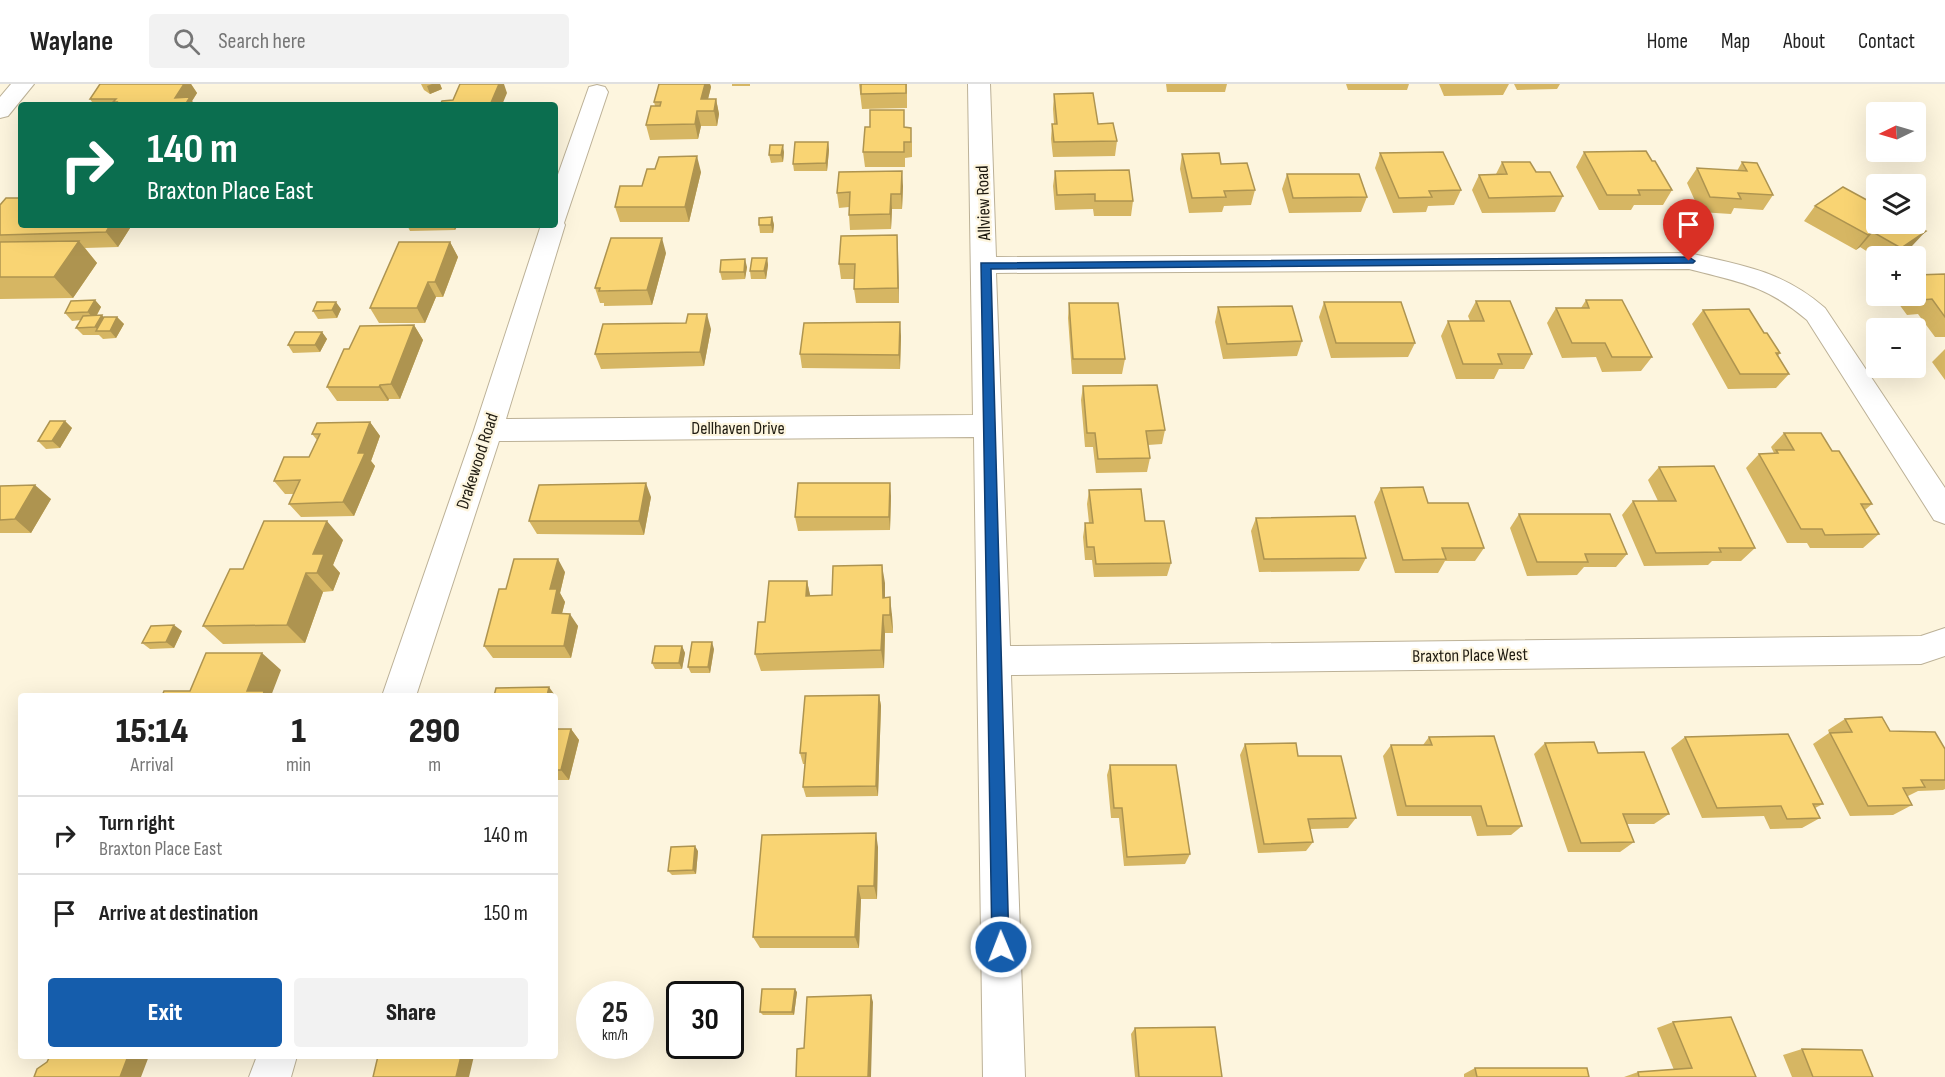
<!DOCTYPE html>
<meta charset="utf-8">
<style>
:root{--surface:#fff;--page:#f2f2f2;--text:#222;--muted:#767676;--line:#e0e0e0;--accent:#155dac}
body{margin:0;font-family:"Sofia Sans Condensed",sans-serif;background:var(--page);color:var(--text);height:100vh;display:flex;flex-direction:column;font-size:22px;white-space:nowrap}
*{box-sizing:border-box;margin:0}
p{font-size:20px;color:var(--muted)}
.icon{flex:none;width:33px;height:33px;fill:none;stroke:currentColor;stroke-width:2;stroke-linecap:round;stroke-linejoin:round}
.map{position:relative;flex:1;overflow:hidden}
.panel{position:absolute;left:18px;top:609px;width:540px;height:366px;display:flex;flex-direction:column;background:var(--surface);border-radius:6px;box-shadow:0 6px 24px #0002}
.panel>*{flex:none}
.hud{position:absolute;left:18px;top:18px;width:540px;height:126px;border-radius:6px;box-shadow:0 6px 24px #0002;background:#0b6e4f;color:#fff;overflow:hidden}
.needle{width:39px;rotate:265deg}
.controls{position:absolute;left:1866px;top:18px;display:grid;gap:12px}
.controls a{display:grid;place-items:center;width:60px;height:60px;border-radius:6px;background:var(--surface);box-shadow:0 6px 24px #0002;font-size:30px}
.speed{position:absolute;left:576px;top:897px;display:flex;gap:12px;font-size:30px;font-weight:700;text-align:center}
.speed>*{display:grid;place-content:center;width:78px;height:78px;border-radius:50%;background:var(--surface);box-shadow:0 6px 24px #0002;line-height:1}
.speed small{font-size:15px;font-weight:400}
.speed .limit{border:3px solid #111;border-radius:9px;background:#fff;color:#111}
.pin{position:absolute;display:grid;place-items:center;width:51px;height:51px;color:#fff;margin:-62px -26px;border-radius:50% 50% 50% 0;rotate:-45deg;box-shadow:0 0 6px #0007}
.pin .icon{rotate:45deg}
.me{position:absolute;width:66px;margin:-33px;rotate:359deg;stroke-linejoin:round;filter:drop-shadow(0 0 4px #0008)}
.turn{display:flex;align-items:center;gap:21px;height:126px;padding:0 30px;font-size:27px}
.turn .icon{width:78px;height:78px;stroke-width:2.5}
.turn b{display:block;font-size:42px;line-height:51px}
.eta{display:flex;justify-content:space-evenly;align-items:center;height:102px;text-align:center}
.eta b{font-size:36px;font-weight:800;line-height:42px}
.cta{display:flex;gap:12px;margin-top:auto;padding:12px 30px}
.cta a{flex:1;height:69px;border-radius:6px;background:var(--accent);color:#fff;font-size:24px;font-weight:800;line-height:69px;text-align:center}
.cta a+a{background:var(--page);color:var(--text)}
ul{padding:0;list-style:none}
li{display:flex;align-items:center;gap:18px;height:78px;padding:0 30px;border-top:2px solid var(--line)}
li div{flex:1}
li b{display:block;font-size:22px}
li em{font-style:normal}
header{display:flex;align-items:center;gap:36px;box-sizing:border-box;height:84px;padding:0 30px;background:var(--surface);border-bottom:2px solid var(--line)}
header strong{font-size:28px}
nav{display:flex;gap:33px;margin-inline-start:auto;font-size:21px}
.search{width:420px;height:54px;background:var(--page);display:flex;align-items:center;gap:15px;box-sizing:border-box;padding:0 21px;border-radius:6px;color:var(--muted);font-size:22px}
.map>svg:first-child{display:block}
</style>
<header>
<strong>Waylane</strong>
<div class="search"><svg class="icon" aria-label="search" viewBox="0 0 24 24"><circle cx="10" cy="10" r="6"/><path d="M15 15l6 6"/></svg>Search here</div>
<nav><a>Home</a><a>Map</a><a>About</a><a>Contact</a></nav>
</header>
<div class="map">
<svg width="1945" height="993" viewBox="0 0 1945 993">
<rect width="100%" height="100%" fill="#fdf5de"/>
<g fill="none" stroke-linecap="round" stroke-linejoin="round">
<g stroke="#bcb197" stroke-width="2">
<path id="street" d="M11,0H34L8,32L0,34V13Z
M968,0H990L996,173L1689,169C1743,182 1781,186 1825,224L1945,404V440L1934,436L1807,236C1766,201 1739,198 1689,185L996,189L1010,562L1921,552L1945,544V572L1921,580L1011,591L1025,993H983L974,353L499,357L416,612H382L474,346L541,141H555V99L589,3L597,1L605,3L608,8L564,139L565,141L506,335L973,331Z
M257,972H297L291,993H249Z"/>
</g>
<use href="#street" fill="#fff" fill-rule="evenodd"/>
</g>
<path fill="#d6b663" d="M100,0H191L197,9L192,17L195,21H94L90,15Z
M421,0H440L442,5L430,10L424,6Z
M659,0H710L711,3L708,15H716L719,30L717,42H701L698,55L650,56L646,41L655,22L654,18Z
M732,0H750V2H732Z
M859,0H907V24L862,25Z
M1166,0H1227L1225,8H1167Z
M1346,0H1409L1407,6H1348Z
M1439,0H1509L1503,11L1444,12Z
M1514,0H1560L1557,5L1517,6Z
M1054,10L1117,57L1115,72L1053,73L1051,55L1052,40H1054L1053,25Z
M905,43L912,59V73L905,74V83H865L863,68Z
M828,58L829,66L827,87H794L793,80Z
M784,68L783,78L771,79L769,71Z
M1584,68L1672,106L1663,121H1634L1631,126H1599L1576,83Z
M1380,69L1461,106L1454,121L1428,122L1426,128L1393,129L1375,84Z
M1182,70L1255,106L1251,121L1224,122L1222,128L1189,129L1180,85Z
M1502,78L1536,88L1563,112L1555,128L1482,129L1472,106L1479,91L1496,90Z
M1742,78L1773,111L1763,126L1734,124L1731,130L1700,128L1687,99L1697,84L1737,87Z
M1055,87L1133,117L1131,132H1094L1093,125L1055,126L1053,102Z
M701,88L689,138H620L615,123L642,102Z
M1287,90L1367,113L1361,128L1289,129L1282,105Z
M903,102L902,125H892L891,145L850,146L849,131V123L839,124L837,109Z
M0,121L132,141L118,163L85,164L97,179L73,214L0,215Z
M1815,122L1912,162L1898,172L1876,173L1860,163L1856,166L1804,137Z
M772,133L774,141L773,149H760L759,141Z
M407,141H458L455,146L410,147Z
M897,151L899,219H856L854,205V195H841L839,180Z
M450,158L458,173L443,213H436L425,239H379L370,224Z
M666,169L652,221L604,222V219H600L595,204Z
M767,174L768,181L766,195H751L750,187Z
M747,183L745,195L722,196L720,188Z
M1945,190V253H1935L1918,230L1907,231L1893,212H1916V191Z
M95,216L101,223L97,231L104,234L117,233L124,240L116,254L103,255L99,251H83L76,244L81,236L72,237L65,229Z
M1586,216L1652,273L1641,287L1602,288L1596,273L1562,274L1547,239L1556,224H1581Z
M1476,217L1532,270L1524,285H1499L1494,295H1456L1441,252L1448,237H1470L1468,232Z
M1324,218L1415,259L1408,273L1331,274L1319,233Z
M1069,219L1125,275L1122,290H1072L1068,234Z
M1218,223L1302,257L1297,272L1223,275L1215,238Z
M341,225L337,234L318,235L313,227Z
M1703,226L1764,249L1780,269L1778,272L1789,290L1776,304L1728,305L1692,240Z
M414,241L423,256L400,315H389L388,317H337L327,303L349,265Z
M711,245L704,282L601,285L595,270Z
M322,248L327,255L320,268L293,269L288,261Z
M901,252L900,285L802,284L800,270Z
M1945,265V296L1932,278Z
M1083,302L1165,346L1162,360L1148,361L1150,374L1147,388L1096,389L1093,363H1085L1081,316Z
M65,337L72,344L60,364L46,365L38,357Z
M370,338L380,352L371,377L375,382L354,432L301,433L289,420L294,410H285L274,397L309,373L317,356L312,350Z
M1784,349L1832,367L1872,420L1865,426L1879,450L1863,464H1810L1807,459H1787L1746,384L1759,370H1773L1774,369L1771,363Z
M1659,383L1755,464L1741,477H1712L1708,481L1644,482L1622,431L1633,417H1658L1648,396Z
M0,402L51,415L31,449H0Z
M1381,404L1428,419L1484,464L1475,477H1445L1438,489H1395L1374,418Z
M1089,406L1145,437L1171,479L1167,492L1094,493L1092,476H1085L1083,453L1085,439H1089L1087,420Z
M891,412L890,446L798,447L795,433Z
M651,413L644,451L537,450L529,437Z
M1519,430L1627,470L1616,483H1584L1577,491L1527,492L1510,444Z
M1256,434L1366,474L1359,487L1259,488L1251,447Z
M343,456L333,481L340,489L333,507L323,508L305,559L223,560L203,542L243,485Z
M565,488L560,509L565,518L562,529L578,542L571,574H493L484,562L506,505Z
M807,497L810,512L832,511L885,499V514L892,531L893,549H885L884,584L761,587L755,570L765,538Z
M182,547L174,564L150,565L142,559Z
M682,562L685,569L682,585H655L652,579Z
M714,565L710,589H691L688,583Z
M879,611L881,622L878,712L806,713L803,703L805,680H803L800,669Z
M1845,635L1890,647L1945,665V705L1943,706L1918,707L1908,712L1912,721L1893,731L1850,732L1813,660L1829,649L1828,646Z
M555,645H571L579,656L569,696H555Z
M1429,653L1522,742L1511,751L1477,752L1471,732H1397L1383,672L1391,661H1423Z
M1685,653L1823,720L1815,724L1820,734L1802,744L1770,745L1764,732L1702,734L1671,664Z
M1545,659L1598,669L1669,730L1654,740H1626L1634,758L1620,768H1568L1534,670Z
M1245,660L1298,672L1356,734L1348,744L1310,745L1313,758L1306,767L1258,769L1240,671Z
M1110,681L1190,770L1185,780L1124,782L1119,734H1111L1107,691Z
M878,763L877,815H861L859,864H760L753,853Z
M698,767L696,790L672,791L668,787Z
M797,908L794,931H763L760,928Z
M1673,938L1756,993H1624L1638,988L1674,986L1657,944Z
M1135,944L1222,993H1135L1131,950Z
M1802,965L1873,993H1792L1783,971Z
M1475,984L1589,993H1464V990Z"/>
<path fill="#ae9450" d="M184,0H191L197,9L192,17L195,21H180L175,14Z
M432,0H440L442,5L430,10L427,2Z
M499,0H504L507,9L502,21H490Z
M705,0H710L711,3L705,27L701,15Z
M716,15L719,30L717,42L714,27Z
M697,27L701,42L698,55L695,40Z
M828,58L829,66L827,87L826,79Z
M783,61L784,68L783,78L781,71Z
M697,72L701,88L689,138L685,123Z
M902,87L903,102L902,125L901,110Z
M891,110L892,125L891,145L890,130Z
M772,133L774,141L773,149L771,141Z
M110,141H132L118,163L106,148Z
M453,141H458L455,146Z
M1926,147L1912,162L1898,172H1894L1901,164Z
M1873,148L1860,163L1856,166L1868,151Z
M897,151L898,166L899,219L898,204Z
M662,154L666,169L652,221L647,206Z
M79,157L97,179L73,214L54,193Z
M450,158L458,173L443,213L435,198Z
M767,174L768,181L766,195L764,187Z
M745,175L747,183L745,195L744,188Z
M428,198L436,213L425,239L417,224Z
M95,216L101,223L94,236L88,228Z
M336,218L341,225L337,234L332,226Z
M707,230L711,245L704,282L700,268Z
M102,231L109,239L99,247L95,243Z
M117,233L124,240L116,254L110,247Z
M900,238L901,252L900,285L899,271Z
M414,241L423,256L400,315L391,300Z
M322,248L327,255L320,268L315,261Z
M380,301L389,315L388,317L379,303Z
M65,337L72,344L60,364L52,357Z
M370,338L380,352L371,377L375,382L354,432L343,418L358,369Z
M646,399L651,413L644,451L639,437Z
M890,399L891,412L890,446L889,433Z
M35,401L51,415L31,449L15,435Z
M327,437L343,456L333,481L340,489L333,507L317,489L313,470Z
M558,475L565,488L560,509L565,518L559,541L552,529L550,505Z
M882,481L885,499V532L883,514Z
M306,489L323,508L305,559L287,541Z
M807,497L811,515L806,512Z
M890,513L892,531L893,549L890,531Z
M570,530L578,542L571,574L564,562Z
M883,531L885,549L884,584L881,566Z
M174,541L182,547L174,564L166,558Z
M712,558L714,565L710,589L708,583Z
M682,562L685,569L682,585L679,579Z
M262,569L281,586L271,612H253L247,607Z
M549,603L557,614L555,625V612H547Z
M879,611L881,622L878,712L876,702Z
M571,645L579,656L569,696L561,686Z
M876,749L878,763L877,815L874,802Z
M695,762L698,767L696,790L693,786Z
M858,802L861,815L859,864L855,853Z
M795,905L797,908L794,931L792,928Z
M871,911L873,918L871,993H868Z
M128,972H149L141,993H120Z
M461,972H474L469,993H456Z"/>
<path fill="#f9d473" stroke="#ae9450" stroke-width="1.5" d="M100,0H184L175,14L190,13L185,21H115L117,18H113L116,15H90Z
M460,0H499L490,21H440L442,17L453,16Z
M659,0H705L701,15H716L714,27H697L695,40L646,41L651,22H660L661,18H654Z
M861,0H906V9L861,10Z
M1093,9L1098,40L1113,39L1117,57L1054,58L1052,40H1057L1054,10Z
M870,26H904V43L911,44V58H904V68H863L865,43H870Z
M795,58H828L826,79L793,80Z
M770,61H783L781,71H769Z
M1646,67L1652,77H1655L1672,106H1638L1640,111H1607L1584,68Z
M1443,68L1461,106L1429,107L1432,113L1399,114L1380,69Z
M1219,69L1221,80L1247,79L1255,106L1224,107L1226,113L1192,114L1182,70Z
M697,72L685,123H615L620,102H642L647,85H655L659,73Z
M1502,78H1530L1536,88H1550L1563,112L1489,114L1479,91L1507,90Z
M1742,78L1757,79L1773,111L1738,109L1741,115L1710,113L1697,84L1747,87Z
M1129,86L1133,117H1095V110L1057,111L1055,87Z
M902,87L901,110H891L890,130L849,131L850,108L837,109L839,88Z
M1287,90H1359L1367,113L1293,114Z
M1843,103L1876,121V140H1912L1926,147L1901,164L1873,148L1868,151L1815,122Z
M6,114H21V141H110L106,148L0,151V121Z
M772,133L771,141H759V134Z
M897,151L898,204L854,205L855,180H839L841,152Z
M611,154H662L647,206L599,207L600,204H595Z
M79,157L54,193H0V158Z
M399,158H450L435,198H428L417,224H370Z
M752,174H767L764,187H750Z
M745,175L744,188H720L721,176Z
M1945,190V233L1932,215L1921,216L1916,208V191Z
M95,216L88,228L65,229L71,217Z
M1586,216H1622L1652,273H1612L1605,259H1572L1556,224H1589Z
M1476,217H1510L1532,270H1498L1502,280H1463L1448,237H1484Z
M317,218H336L332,226L313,227Z
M1324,218H1401L1415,259H1336Z
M1069,219H1118L1125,275H1073Z
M1292,222L1302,257L1227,260L1218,223Z
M1749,225L1764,249H1767L1780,269H1776L1789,290H1740L1703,226Z
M688,230H707L700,268L595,270L603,240L686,239Z
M102,231L95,243L76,244L83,232Z
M104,233H117L110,247H96Z
M900,238L899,271L800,270L804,239Z
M414,241L391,300L380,301L379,303H327L344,265H349L360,242Z
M295,248H322L315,261H288Z
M1157,301L1165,346L1146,347L1150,374L1098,375L1095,349H1087L1083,302Z
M50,337H65L52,357H38Z
M370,338L358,369H365L343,418L289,420L300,396L274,397L284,373H309L320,350H312L317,339Z
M1784,349H1821L1832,367H1839L1872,420H1861L1879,450L1825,451L1822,445H1801L1759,370L1778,369L1776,366H1794Z
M1714,382L1755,464H1719L1721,468L1656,469L1633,417H1676L1659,383Z
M646,399L639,437H529L539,401Z
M798,399H890L889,433H795Z
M35,401L15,435L0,436V402Z
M1423,403L1428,419H1468L1484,464H1442L1446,475L1403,476L1381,404Z
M1141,405L1145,437H1164L1171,479L1096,480L1094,463H1087L1085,439H1093L1089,406Z
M1519,430H1610L1627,470H1585L1588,478H1537Z
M1355,432L1366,474L1264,475L1256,434Z
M264,437H327L313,470H324L317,489H306L287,541L203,542L230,485H243Z
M514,475H558L550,505H557L552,529L570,530L564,562H484L499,505H506Z
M882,481L883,514L890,513V531H883L881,566L755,570L758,538H765L769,497H807L806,512L832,511L833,482Z
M174,541L166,558L142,559L151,542Z
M692,558H712L708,583H688Z
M655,562H682L679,579H652Z
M206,569H262L247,607H264L263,612H162L164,607H190Z
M549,603L547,612H494L496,604Z
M879,611L876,702L803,703L806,669H800L805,612Z
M1882,633L1890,647L1935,648L1945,665V696H1921L1925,703L1903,704L1912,721L1868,722L1830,649L1852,648L1845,635Z
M555,645H571L561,686H555Z
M1788,650L1823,720H1813L1820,734L1787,735L1781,722L1717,724L1685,653Z
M1494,652L1522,742H1487L1481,722H1406L1391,661H1432L1429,653Z
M1594,658L1598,669L1644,668L1669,730H1623L1634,758L1581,759L1545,659Z
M1296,659L1298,672H1341L1356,734L1308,735L1313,758L1264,760L1245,660Z
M1110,681H1176L1190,770L1127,773L1122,724H1114Z
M876,749L874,802H858L855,853H753L762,751Z
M695,762L693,786L668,787L671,763Z
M762,905H795L792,928H760Z
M871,911L868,993H796L797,965L804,964L807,913Z
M1731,933L1756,993H1639L1638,988L1692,984L1673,938Z
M1215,943L1222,993H1139L1135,944Z
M1802,965L1862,966L1873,993H1813Z
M50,972H128L120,993H34L37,985L47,978Z
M378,972H461L456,993H373Z
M1475,984H1587L1589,993H1477Z"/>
<path fill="#155dac" stroke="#0e3c70" stroke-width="1.5" d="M1689,173L1695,177L1693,179L991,185L1009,863L1007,869L1001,871L995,869L992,863L981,179Z"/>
<g text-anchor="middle" stroke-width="4.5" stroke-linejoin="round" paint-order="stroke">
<g font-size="18" fill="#1f1b11" stroke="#fdf5de">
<text transform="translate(983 119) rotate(-92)" y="6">Allview Road</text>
<text x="738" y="350">Dellhaven Drive</text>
<text transform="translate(477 377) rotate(-72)" y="6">Drakewood Road</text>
<text transform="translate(1470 571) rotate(-1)" y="6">Braxton Place West</text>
</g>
</g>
</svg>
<div class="controls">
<a><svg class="needle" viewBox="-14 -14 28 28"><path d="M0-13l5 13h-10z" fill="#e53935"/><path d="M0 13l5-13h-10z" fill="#767676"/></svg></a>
<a><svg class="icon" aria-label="layers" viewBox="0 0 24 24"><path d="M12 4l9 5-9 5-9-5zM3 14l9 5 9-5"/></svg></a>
<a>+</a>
<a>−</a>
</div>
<div class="speed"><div>25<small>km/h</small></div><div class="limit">30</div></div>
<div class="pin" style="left:1689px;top:177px;background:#d93025"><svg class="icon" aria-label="arrive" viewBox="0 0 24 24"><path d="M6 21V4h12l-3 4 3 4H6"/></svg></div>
<svg class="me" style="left:1001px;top:863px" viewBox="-20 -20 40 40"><circle r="17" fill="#155dac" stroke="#fff" stroke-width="3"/><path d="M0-11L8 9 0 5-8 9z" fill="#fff"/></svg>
<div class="hud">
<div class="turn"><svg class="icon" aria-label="right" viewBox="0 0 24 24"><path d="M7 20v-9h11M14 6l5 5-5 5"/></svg><div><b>140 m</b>Braxton Place East</div></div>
</div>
<section class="panel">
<div class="eta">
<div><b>15:14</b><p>Arrival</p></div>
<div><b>1</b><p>min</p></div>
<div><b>290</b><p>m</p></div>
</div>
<ul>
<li><svg class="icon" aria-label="right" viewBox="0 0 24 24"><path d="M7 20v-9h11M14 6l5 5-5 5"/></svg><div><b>Turn right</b><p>Braxton Place East</p></div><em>140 m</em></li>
<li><svg class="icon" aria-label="arrive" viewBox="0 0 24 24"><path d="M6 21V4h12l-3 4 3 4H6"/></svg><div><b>Arrive at destination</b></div><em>150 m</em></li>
</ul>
<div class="cta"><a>Exit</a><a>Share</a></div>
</section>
</div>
